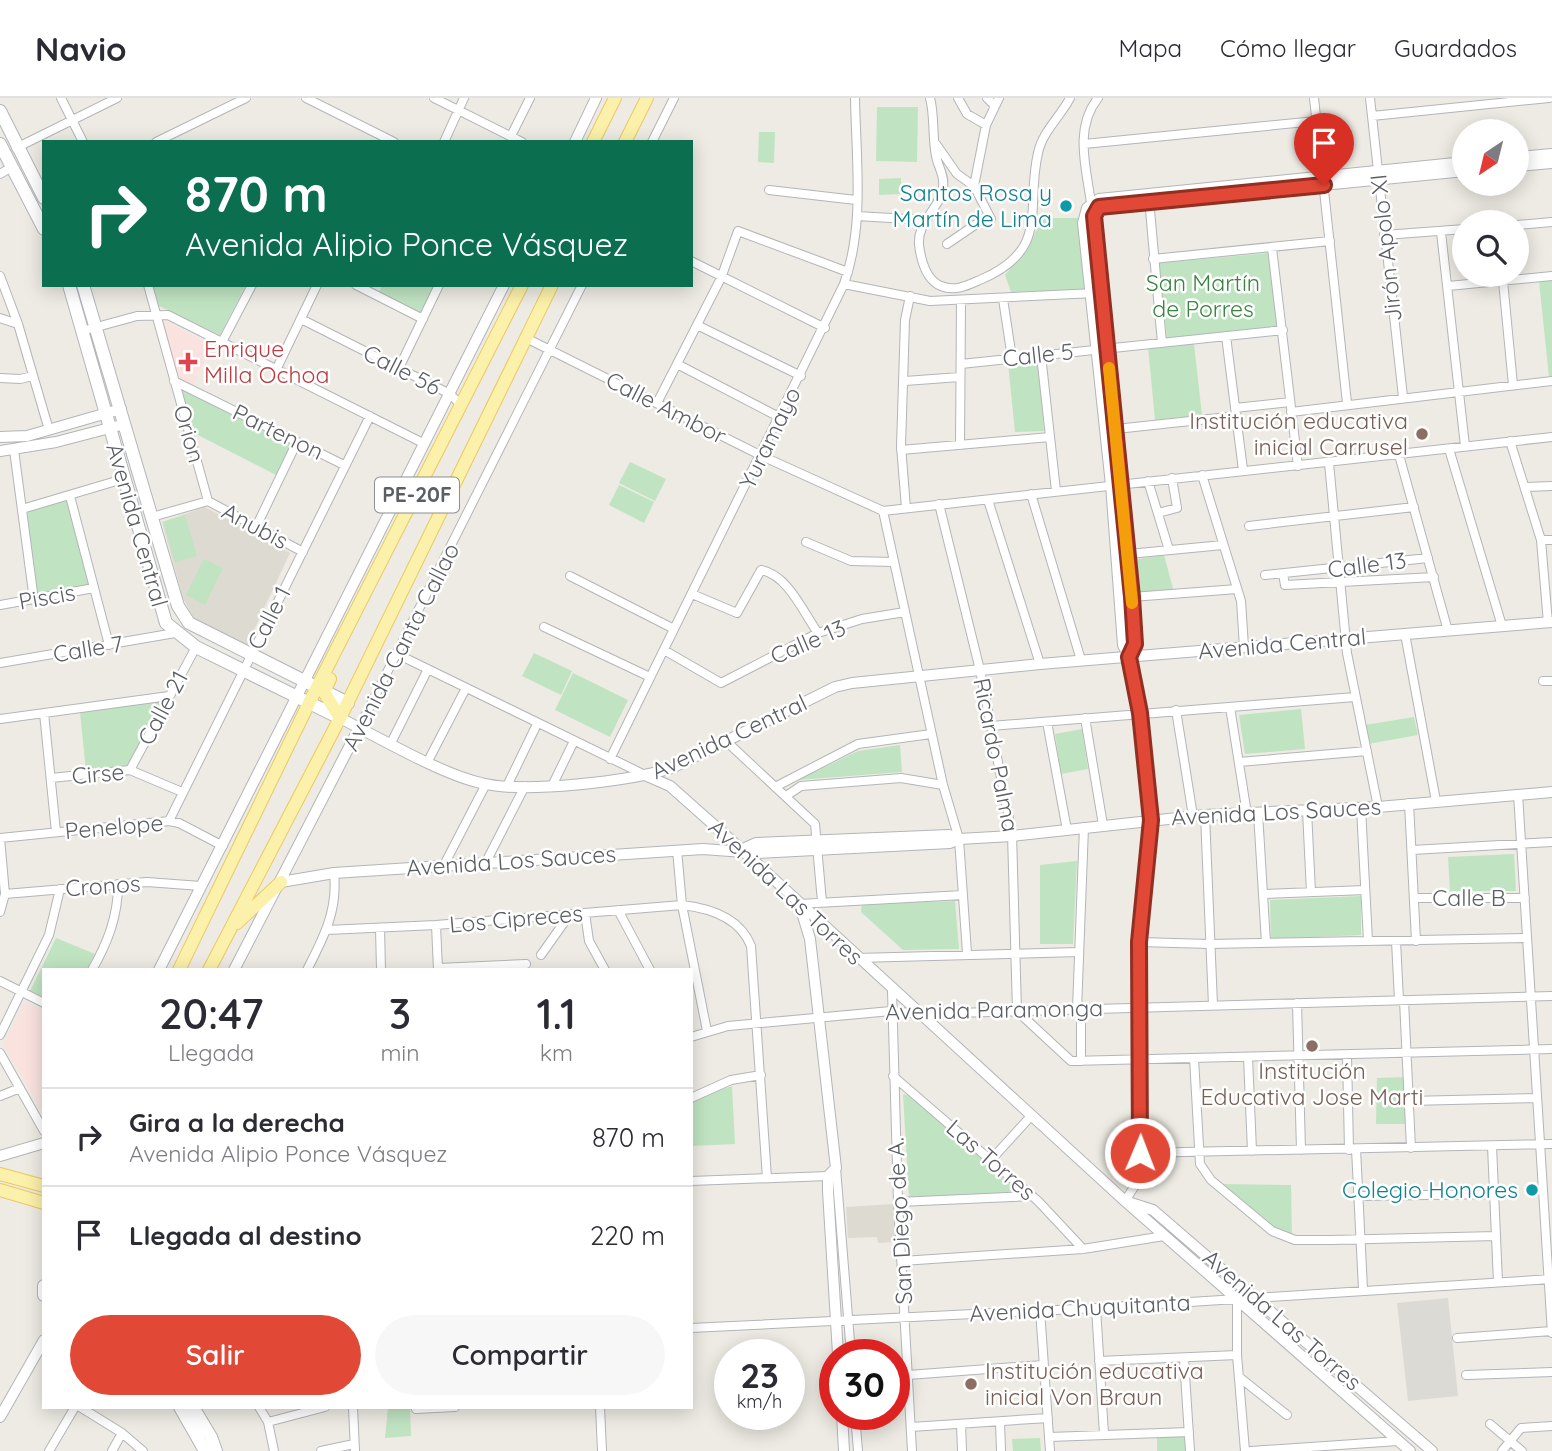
<!DOCTYPE html>
<html lang="es">
<meta charset="utf-8">
<style>
:root{--surface:#fff;--page:#f7f7f7;--text:#2b2b33;--muted:#7c7c81;--line:#e1e1e2;--accent:#e14835}
body{margin:0;font-family:Quicksand,sans-serif;background:var(--page);color:var(--text);height:100vh;display:flex;flex-direction:column;font-size:26px;white-space:nowrap}
*{box-sizing:border-box;margin:0}
p{font-size:23px;color:var(--muted)}
.icon{flex:none;width:38px;height:38px;fill:none;stroke:currentColor;stroke-width:2;stroke-linecap:round;stroke-linejoin:round}
.map{position:relative;flex:1;overflow:hidden}
.drawer{position:absolute;left:42px;top:870px;width:651px;height:441px;display:flex;flex-direction:column;background:var(--surface);border-radius:0px;box-shadow:0 4px 18px #0003}
.drawer>*{flex:none}
.top-card{position:absolute;left:42px;top:42px;width:651px;height:147px;border-radius:0px;box-shadow:0 4px 18px #0003;background:#0b6e4f;color:#fff;overflow:hidden}
.needle{width:46px;rotate:215deg}
.buttons{position:absolute;left:1452px;top:21px;display:grid;gap:14px}
.buttons a{display:grid;place-items:center;width:77px;height:77px;border-radius:50%;background:var(--surface);box-shadow:0 4px 18px #0003;font-size:35px}
.speed{position:absolute;left:714px;top:1241px;display:flex;gap:14px;font-size:35px;font-weight:700;text-align:center}
.speed>*{display:grid;place-content:center;width:91px;height:91px;border-radius:50%;background:var(--surface);box-shadow:0 4px 18px #0003;line-height:1}
.speed small{font-size:18px;font-weight:400}
.speed .limit{border:10px solid #d22;background:#fff;color:#111}
.pin{position:absolute;display:grid;place-items:center;width:60px;height:60px;color:#fff;margin:-72px -30px;border-radius:50% 50% 50% 0;rotate:-45deg;box-shadow:0 0 7px #0007}
.pin .icon{rotate:45deg}
.me{position:absolute;width:77px;margin:-38px;rotate:1deg;stroke-linejoin:round;filter:drop-shadow(0 0 5px #0008)}
.turn{display:flex;align-items:center;gap:24px;height:147px;padding:0 28px;font-size:32px}
.turn .icon{width:91px;height:91px;stroke-width:2.5}
.turn b{display:block;font-size:49px;line-height:60px}
.eta{display:flex;justify-content:space-evenly;align-items:center;height:119px;text-align:center}
.eta b{font-size:42px;font-weight:600;line-height:49px}
.primary-button{display:flex;gap:14px;margin-top:auto;padding:14px 28px}
.primary-button a{flex:1;height:80px;border-radius:42px;background:var(--accent);color:#fff;font-size:28px;font-weight:600;line-height:80px;text-align:center}
.primary-button a+a{background:var(--page);color:var(--text)}
ul{padding:0;list-style:none}
li{display:flex;align-items:center;gap:21px;height:98px;padding:0 28px;border-top:2px solid var(--line)}
li div{flex:1}
li b{display:block;font-size:26px}
li em{font-style:normal}
header{display:flex;align-items:center;gap:42px;box-sizing:border-box;height:98px;padding:0 35px;background:var(--surface);border-bottom:2px solid var(--line)}
header strong{font-size:33px}
nav{display:flex;gap:38px;margin-inline-start:auto;font-size:24px}
.map>svg:first-child{display:block}
</style>
<header>
<strong>Navio</strong>
<nav><a>Mapa</a><a>Cómo llegar</a><a>Guardados</a></nav>
</header>
<div class="map">
<svg width="1552" height="1353" viewBox="0 0 1552 1353">
<rect width="100%" height="100%" fill="#edebe3"/>
<path fill="#dcdad5" d="M1448,1200L1458,1298L1408,1303L1397,1205Z"/>
<path fill="#dddad1" d="M205,409L290,455L247,547L194,520L183,500L162,424Z
M893,1106L895,1144L878,1145L877,1139L848,1140L846,1109Z"/>
<path fill="#fae2df" d="M167,224L212,248L192,288L177,280L162,225Z
M25,904L44,913V1016L3,946Z"/>
<path fill="#c0e4c1" d="M877,9H918L917,64L876,63Z
M759,34H775L774,65L758,64Z
M901,80V96L879,97V81Z
M1042,120H1079L1086,192L1011,194L1005,177L1029,148Z
M1268,155L1278,228L1167,240L1159,165Z
M1552,182V278L1549,279L1539,183Z
M152,187H246L220,237L157,207Z
M382,187H436L420,218L378,197Z
M1194,246L1202,317L1155,322L1148,249Z
M1039,262L1044,333L1015,334L1008,265Z
M179,289L294,346L278,378L192,334Z
M630,364L666,381L655,403L619,385Z
M619,387L654,404L644,425L609,407Z
M68,401L90,487L37,498L27,413Z
M185,417L197,458L175,464L163,424Z
M1164,457L1174,494L1138,496L1131,462Z
M204,461L223,470L205,507L186,497Z
M534,555L572,573L561,597L522,578Z
M573,575L628,602L610,639L555,612Z
M162,602L128,669L86,673L80,614Z
M1301,611L1305,651L1245,656L1239,617Z
M1414,619L1418,637L1368,646L1365,627Z
M1082,631L1088,671L1061,676L1055,636Z
M900,647L902,674L798,682L858,653Z
M1514,756L1516,793H1450L1448,759Z
M1077,763L1073,846H1040V767Z
M1361,798V837L1271,841L1270,802Z
M955,803L959,851L903,852L861,814L862,806Z
M56,840L95,856L87,871L44,872V899L30,893Z
M1406,979L1407,1026H1376L1377,980Z
M732,988L735,1046L691,1048V1004L697,999Z
M903,996L909,998L1017,1090V1094L909,1100Z
M1220,1086L1291,1087L1292,1138L1278,1134Z
M388,1309H410L411,1338L385,1340Z
M1185,1338V1353H1157V1339Z
M1040,1340L1041,1353H1013L1012,1341Z"/>
<g fill="none" stroke-linecap="round" stroke-linejoin="round">
<g stroke="#b3b5b9" stroke-width="10">
<path id="minor" d="M61,0L83,44
M306,0L394,44
M434,0L522,44
M930,0C935,19 932,39 936,58C938,69 945,78 943,89C940,111 917,123 919,147C921,162 926,182 941,188C956,194 968,187 982,181C1051,151 1025,110 1038,55C1042,34 1061,18 1070,0
M958,0L967,16L986,27
M987,0L995,8
M1314,0L1347,305
M1370,0L1403,299
M1372,18L1549,0
M511,38L530,0
M156,44L246,0
M444,44L464,0
M652,44L674,0
M936,46L957,76L974,88L991,121
M1084,46L1316,23
M16,50L117,0
M0,76L12,69
M974,88L986,27L999,0
M769,92L856,102
M1149,101L1162,245
M1094,111L1091,105C1086,69 1074,30 1098,0
M857,118L924,122
M1517,127L1552,124
M1441,134L1465,348
M1384,137L1465,131
M947,146L988,118
M1272,150L1298,368
M1153,161L1330,143
M691,163L825,230
M0,178L18,226L49,332
M1503,183L1513,287
M844,186L930,203L1095,195
M148,187L208,403
M356,187L423,221
M1448,188L1552,178
M1003,201L1012,260
M0,220L18,226
M301,221L450,296L462,308
M697,227L801,278
M82,233L137,218L168,217L425,346
M1226,238L1243,372
M526,240L762,358L883,413L1552,339
M222,244L252,187
M1041,257L1056,393
M677,266L781,320
M961,266L1283,232
M399,270L439,187
M276,272L317,187
M0,280L20,281L33,278
M174,283L344,367
M905,283L960,279
M657,305L721,180L738,133L848,174
M1235,310L1290,304
M1291,314L1552,283
M1116,331L1237,318
M1510,343L1541,442L1548,525
M960,347L961,203
M1449,351L1502,528
M14,352L34,502
M901,352L1050,339
M1399,357L1448,533
M1329,365L1347,555L1378,709
M1202,377L1241,503L1244,549
M1148,383L1169,452
M1526,389L1552,388
M1031,396L1081,562
M70,398L109,547
M988,402L1040,566
M208,403L303,454
M939,406L980,572L1012,736L1017,913L1071,963L1552,951
M906,410L901,348L905,222L910,198
M22,411L123,381
M883,413L943,687L959,741L967,855
M1158,415L1177,410L1172,380
M152,419L208,403
M1249,428L1414,409
M256,429L297,344
M1541,442H1552
M806,444L851,463L894,464
M1118,457L1223,447
M1283,476L1285,487L1434,479
M1265,477L1428,460
M570,478L674,531
M692,496L737,515L761,472C788,477 803,514 818,535
M1132,499L1237,491
M0,507L94,490
M544,529L650,579
M1405,536L1436,703
M664,552L721,585L818,535L862,521L905,514
M397,556L645,677
M0,565L175,535
M1543,583H1552
M1230,609L1247,716
M1176,612L1193,718
M44,615L56,734
M1085,620L1103,727
M0,621L169,598
M1047,624L1067,732
M991,628L1355,599
M359,630L582,187
M727,644L815,726L822,804
M391,645L428,571
M610,661L844,186C865,127 856,61 855,0
M428,663L466,590
M1239,664L1367,653
M130,672L196,549
M51,680L130,672L182,694
M553,686L574,643
M507,688L537,626
M775,689L858,646L931,636
M1518,696L1552,1235
M786,698L801,688L901,680L943,687
M1409,705L1416,843
M1361,710L1368,843
M1307,713L1311,794
M1258,715L1266,845
M1205,717L1213,907
M169,723L370,318
M677,752L682,807L707,933
M1412,752L1552,744
M486,764L525,688
M444,767L486,686
M5,796L147,784L201,788
M1263,796L1365,792
M1414,800H1525
M799,806L963,797
M618,812L650,872
M0,814L5,796L0,740L169,723L179,725L223,748
M585,815L589,843L605,872
M436,827L438,872
M380,830L381,872
M327,832L436,827L682,807C709,810 740,820 751,848L767,1080
M1396,843L1399,902
M1139,844L1210,846L1527,840
M541,857L570,816
M857,860L1078,854
M438,870L526,866
M92,872C108,844 118,818 118,786
M307,872C324,839 338,812 334,775
M0,883L44,905
M892,892L898,1104L912,1353
M1404,902L1411,1050
M1297,905L1301,1052
M1077,911L1084,729
M1081,911V963
M0,937L49,837L60,791
M691,939L728,928L891,913L919,916L1552,898
M0,955L44,1033
M1347,957L1349,1052
M1248,959L1252,1053
M1194,960L1200,1066L1211,1082L1272,1133L1295,1142H1331L1496,1138
M893,978L1038,1103L1083,1151
M0,998L20,990
M691,1000L731,982L761,977
M1409,1003L1537,1000
M1492,1048L1498,1184
M1356,1051L1363,1191
M1140,1055L1552,1046
M991,1062L1031,1018
M836,1070L851,1256
M691,1083L828,1078
M1358,1098L1495,1096
M1125,1103L1134,1089L1140,1055L1139,844L1151,722L1140,615L1129,559
M898,1104L1032,1098
M902,1163L1083,1151L1164,1138
M1237,1201V1257L1245,1353
M1096,1210L1104,1336
M1040,1212L1050,1353
M691,1230L1096,1210L1552,1181
M1457,1240L1552,1233
M1184,1261L1190,1353
M1099,1263L1237,1257
M908,1277L1043,1267
M1466,1277L1552,1274
M1239,1279L1287,1317
M80,1309L122,1335L143,1353
M259,1309L268,1324L274,1353
M353,1309L355,1353
M600,1309L602,1353
M416,1311L455,1309
M855,1316L858,1353
M268,1324L325,1309
M1000,1324L1001,1353
M961,1326L962,1353
M1490,1326L1522,1353
M911,1329L1048,1320
M1049,1339L1189,1334
M49,1353L75,1309
M112,1353L122,1335
M321,1353L354,1346
M1251,1353L1398,1343
M1502,1353L1521,1330L1552,1328"/>
</g>
<g stroke="#b3b5b9" stroke-width="12">
<path id="tertiary" d="M575,44L596,0
M1517,59L1552,56
M1517,68L1552,65
M0,339L27,338L121,311
M0,353L56,344L125,326
M1129,559L1123,547L1111,387L1083,125L1087,110L1099,101L1465,64
M1129,559L1135,546L1132,499L1095,112L1099,109L1465,73
M340,620C380,640 441,676 481,685C524,696 630,683 672,670L835,589L852,585L1040,566L1552,524
M647,678L670,688L742,752L1125,1103L1410,1353
M743,751L756,745L949,737L959,741
M281,784L334,775L703,751L757,755L950,745L959,741L1012,738L1205,717L1378,709L1552,694
M800,808L810,841L836,1070L828,1078V1093L838,1256
M159,872L504,187
M234,872L359,630
M0,1058L44,1045
M1131,1105L1153,1112L1432,1353
M842,1316L844,1353
M0,1319L44,1242"/>
</g>
<g stroke="#b2b5ba" stroke-width="14">
<path id="secondary" d="M0,13L44,100
M0,46L44,131
M69,187L166,525L196,549L340,620
M83,187L178,508L189,525L348,605
M44,1188V1197
M180,1309L205,1353
M193,1309L211,1339L216,1353"/>
</g>
<g stroke="#ebc85e" stroke-width="14">
<path id="primary" d="M593,44L615,0
M625,44L647,0
M330,581L324,594L340,620
M237,825L281,784
M179,872L309,605L522,187
M209,872L340,620L552,187
M0,1076L44,1088
M0,1092L44,1105"/>
</g>
<use href="#minor" stroke="#fff" stroke-width="8"/>
<use href="#tertiary" stroke="#fff" stroke-width="10"/>
<use href="#secondary" stroke="#fff" stroke-width="12"/>
<use href="#primary" stroke="#fbf1aa" stroke-width="12"/>
</g>
<g fill="none" stroke-linecap="round" stroke-linejoin="round">
<g stroke="#922f22" stroke-width="18">
<path id="route" d="M1140,1055L1139,844L1151,722L1140,615L1129,559L1135,546L1132,499L1094,118L1099,109L1324,87"/>
</g>
<use href="#route" stroke="#e14835" stroke-width="12"/>
<path stroke="#f59e0b" stroke-width="12" d="M1109,270L1132,505"/>
</g>
<g fill="#0f9aa8" stroke="#fff" stroke-width="2.5">
<circle cx="1066" cy="108" r="7"/>
<circle cx="1532" cy="1092" r="7"/>
</g>
<path fill="#e0444e" stroke="#fff" stroke-width="2.5" d="M184.5 253.5h7v7h7v7h-7v7h-7v-7h-7v-7h7z"/>
<g fill="#8d6e63" stroke="#fff" stroke-width="2.5">
<circle cx="1422" cy="336" r="7"/>
<circle cx="1312" cy="948" r="7"/>
<circle cx="971" cy="1286" r="7"/>
</g>
<g text-anchor="middle" stroke-width="5" stroke-linejoin="round" paint-order="stroke">
<rect fill="#fff" stroke="#8c8e92" stroke-width="2" x="375" y="379.5" width="84" height="35" rx="5"/>
<g font-size="21" font-weight="bold" fill="#5b5e63">
<text x="417" y="404">PE-20F</text>
</g>
<g font-size="23" fill="#0d838f" stroke="#fff" text-anchor="end">
<text x="1052" y="103">Santos Rosa y<tspan x="1052" dy="26">Martín de Lima</tspan></text>
<text x="1518" y="1100">Colegio Honores</text>
</g>
<g font-size="23" fill="#5b5e63" stroke="#fff">
<text transform="translate(1386 150) rotate(-96)" y="8">Jirón Apolo XI</text>
<text transform="translate(1038 257) rotate(-6)" y="8">Calle 5</text>
<text transform="translate(402 272) rotate(27)" y="8">Calle 56</text>
<text transform="translate(666 310) rotate(27)" y="8">Calle Ambor</text>
<text transform="translate(278 334) rotate(26)" y="8">Partenon</text>
<text transform="translate(189 336) rotate(74)" y="8">Orion</text>
<text transform="translate(770 340) rotate(-64)" y="8">Yuramayo</text>
<text transform="translate(137 427) rotate(74)" y="8">Avenida Central</text>
<text transform="translate(255 428) rotate(28)" y="8">Anubis</text>
<text transform="translate(1367 467) rotate(-7)" y="8">Calle 13</text>
<text transform="translate(47 499) rotate(-10)" y="8">Piscis</text>
<text transform="translate(269 520) rotate(-63)" y="8">Calle 1</text>
<text transform="translate(808 544) rotate(-23)" y="8">Calle 13</text>
<text transform="translate(1282 546) rotate(-5)" y="8">Avenida Central</text>
<text transform="translate(401 549) rotate(-63)" y="8">Avenida Canta Callao</text>
<text transform="translate(88 551) rotate(-9)" y="8">Calle 7</text>
<text transform="translate(163 610) rotate(-62)" y="8">Calle 21</text>
<text transform="translate(729 639) rotate(-25)" y="8">Avenida Central</text>
<text transform="translate(996 657) rotate(79)" y="8">Ricardo Palma</text>
<text transform="translate(98 676) rotate(-5)" y="8">Cirse</text>
<text transform="translate(1276 714) rotate(-3)" y="8">Avenida Los Sauces</text>
<text transform="translate(114 729) rotate(-5)" y="8">Penelope</text>
<text transform="translate(511 763) rotate(-4)" y="8">Avenida Los Sauces</text>
<text transform="translate(103 788) rotate(-4)" y="8">Cronos</text>
<text transform="translate(786 794) rotate(43)" y="8">Avenida Las Torres</text>
<text x="1469" y="808">Calle B</text>
<text transform="translate(516 821) rotate(-5)" y="8">Los Cipreces</text>
<text transform="translate(994 912) rotate(-1)" y="8">Avenida Paramonga</text>
<text transform="translate(991 1062) rotate(41)" y="8">Las Torres</text>
<text transform="translate(900 1123) rotate(-93)" y="8">San Diego de A.</text>
<text transform="translate(1080 1210) rotate(-3)" y="8">Avenida Chuquitanta</text>
<text transform="translate(1282 1222) rotate(41)" y="8">Avenida Las Torres</text>
</g>
<g font-size="23" fill="#39843f" stroke="#fff">
<text x="1203" y="193">San Martín<tspan x="1203" dy="26">de Porres</tspan></text>
</g>
<g font-size="23" fill="#be3a42" stroke="#fff" text-anchor="start">
<text x="204" y="259">Enrique<tspan x="204" dy="26">Milla Ochoa</tspan></text>
</g>
<g font-size="23" fill="#785e54" stroke="#fff" text-anchor="end">
<text x="1408" y="331">Institución educativa<tspan x="1408" dy="26">inicial Carrusel</tspan></text>
<text x="1312" y="981" text-anchor="middle">Institución<tspan x="1312" dy="26">Educativa Jose Marti</tspan></text>
<text x="985" y="1281" text-anchor="start">Institución educativa<tspan x="985" dy="26">inicial Von Braun</tspan></text>
</g>
</g>
</svg>
<div class="buttons">
<a><svg class="needle" viewBox="-14 -14 28 28"><path d="M0-13l5 13h-10z" fill="#e53935"/><path d="M0 13l5-13h-10z" fill="#7c7c81"/></svg></a>
<a><svg class="icon" aria-label="search" viewBox="0 0 24 24"><circle cx="10" cy="10" r="6"/><path d="M15 15l6 6"/></svg></a>
</div>
<div class="speed"><div>23<small>km/h</small></div><div class="limit">30</div></div>
<div class="pin" style="left:1324px;top:87px;background:#d93025"><svg class="icon" aria-label="arrive" viewBox="0 0 24 24"><path d="M6 21V4h12l-3 4 3 4H6"/></svg></div>
<svg class="me" style="left:1140px;top:1055px" viewBox="-20 -20 40 40"><circle r="17" fill="#e14835" stroke="#fff" stroke-width="3"/><path d="M0-11L8 9 0 5-8 9z" fill="#fff"/></svg>
<div class="top-card">
<div class="turn"><svg class="icon" aria-label="right" viewBox="0 0 24 24"><path d="M7 20v-9h11M14 6l5 5-5 5"/></svg><div><b>870 m</b>Avenida Alipio Ponce Vásquez</div></div>
</div>
<section class="drawer">
<div class="eta">
<div><b>20:47</b><p>Llegada</p></div>
<div><b>3</b><p>min</p></div>
<div><b>1.1</b><p>km</p></div>
</div>
<ul>
<li><svg class="icon" aria-label="right" viewBox="0 0 24 24"><path d="M7 20v-9h11M14 6l5 5-5 5"/></svg><div><b>Gira a la derecha</b><p>Avenida Alipio Ponce Vásquez</p></div><em>870 m</em></li>
<li><svg class="icon" aria-label="arrive" viewBox="0 0 24 24"><path d="M6 21V4h12l-3 4 3 4H6"/></svg><div><b>Llegada al destino</b></div><em>220 m</em></li>
</ul>
<div class="primary-button"><a>Salir</a><a>Compartir</a></div>
</section>
</div>
